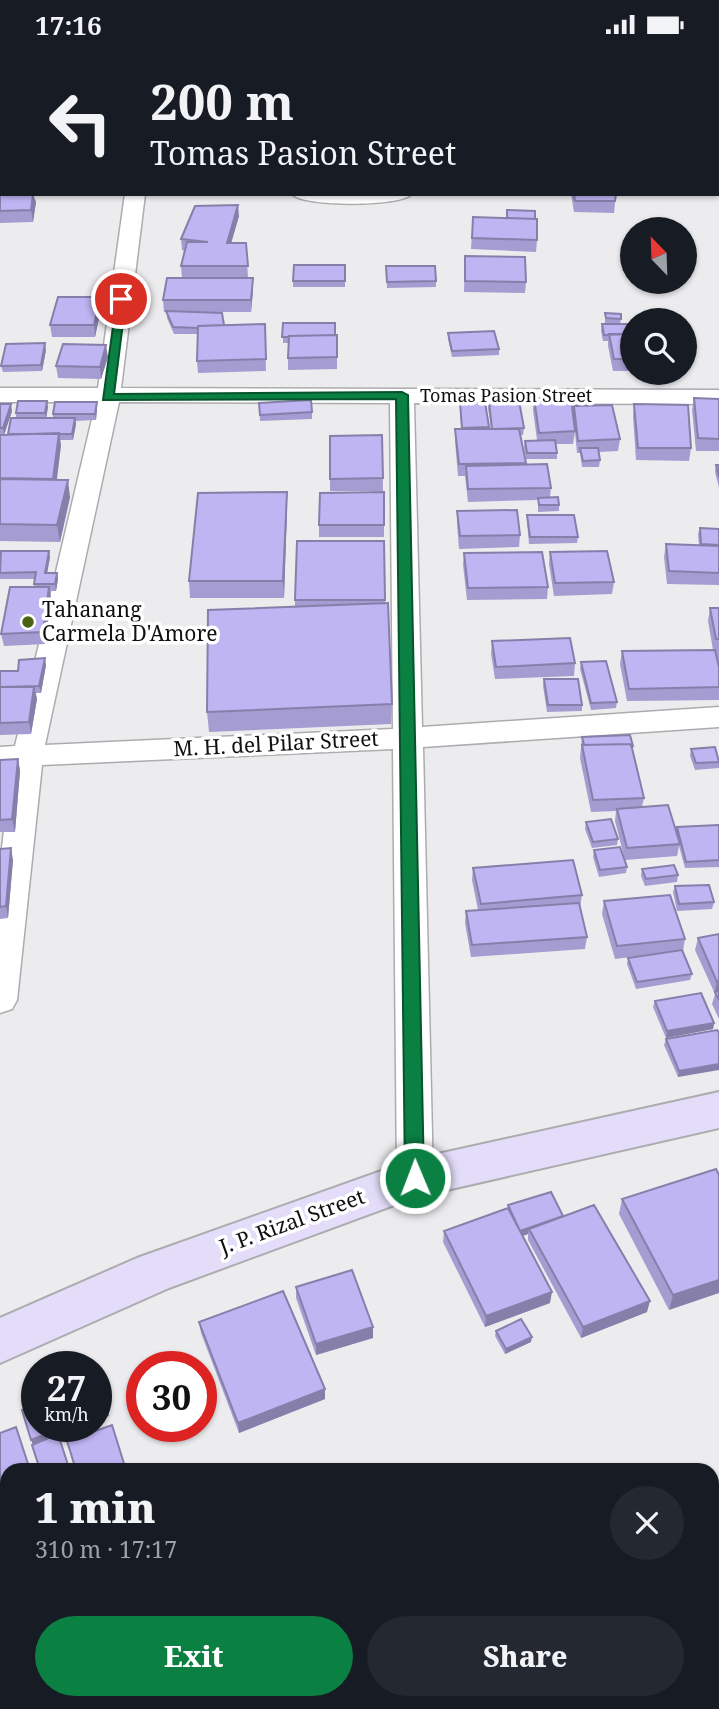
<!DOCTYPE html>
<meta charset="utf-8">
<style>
:root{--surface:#171b24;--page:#242831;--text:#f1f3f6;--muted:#9ea1a6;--accent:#0b8043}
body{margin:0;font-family:"Noto Serif",serif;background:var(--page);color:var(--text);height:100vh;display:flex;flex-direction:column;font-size:26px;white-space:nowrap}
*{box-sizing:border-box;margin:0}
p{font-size:23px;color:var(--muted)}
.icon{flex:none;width:38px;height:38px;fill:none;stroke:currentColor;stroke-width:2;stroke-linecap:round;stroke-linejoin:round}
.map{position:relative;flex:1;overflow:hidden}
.panel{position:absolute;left:0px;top:1414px;width:719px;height:247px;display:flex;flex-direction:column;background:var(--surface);border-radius:21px 21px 0 0;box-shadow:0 2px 5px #0004}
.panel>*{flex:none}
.guide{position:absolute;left:0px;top:0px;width:719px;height:147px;box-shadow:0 2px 5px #0004;background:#171b24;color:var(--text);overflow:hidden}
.needle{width:46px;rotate:337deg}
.buttons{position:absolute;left:620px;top:168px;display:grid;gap:14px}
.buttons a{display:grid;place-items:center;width:77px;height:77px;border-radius:50%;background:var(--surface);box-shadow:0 2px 5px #0004;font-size:35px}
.speed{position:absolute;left:21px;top:1302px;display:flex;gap:14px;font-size:35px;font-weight:700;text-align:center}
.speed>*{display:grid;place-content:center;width:91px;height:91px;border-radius:50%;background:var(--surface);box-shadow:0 2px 5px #0004;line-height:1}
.speed small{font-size:18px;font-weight:400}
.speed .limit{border:10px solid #d22;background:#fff;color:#111}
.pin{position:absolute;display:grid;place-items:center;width:60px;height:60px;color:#fff;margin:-30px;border:4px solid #fff;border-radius:50%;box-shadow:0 2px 7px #0007}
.me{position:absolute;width:77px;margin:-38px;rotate:359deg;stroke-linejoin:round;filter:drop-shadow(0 0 5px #0008)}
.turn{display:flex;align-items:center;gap:24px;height:147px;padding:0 35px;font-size:32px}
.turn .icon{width:91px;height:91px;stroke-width:2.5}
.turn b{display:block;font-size:49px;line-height:60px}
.round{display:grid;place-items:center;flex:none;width:74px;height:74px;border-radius:37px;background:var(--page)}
.overview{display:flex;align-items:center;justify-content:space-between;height:119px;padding:0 35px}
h1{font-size:42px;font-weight:800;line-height:52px}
.button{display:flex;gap:14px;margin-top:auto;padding:14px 35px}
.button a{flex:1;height:80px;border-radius:42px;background:var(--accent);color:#fff;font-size:28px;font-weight:800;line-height:80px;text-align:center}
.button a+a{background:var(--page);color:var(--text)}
.status{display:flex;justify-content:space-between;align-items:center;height:49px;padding:0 35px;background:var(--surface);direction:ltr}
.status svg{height:19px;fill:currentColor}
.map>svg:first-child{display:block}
</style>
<div class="status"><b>17:16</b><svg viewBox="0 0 49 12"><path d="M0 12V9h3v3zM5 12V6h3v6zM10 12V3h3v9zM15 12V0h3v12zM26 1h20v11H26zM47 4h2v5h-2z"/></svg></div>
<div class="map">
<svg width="719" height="1660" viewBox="0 0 719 1660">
<rect width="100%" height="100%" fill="#ececef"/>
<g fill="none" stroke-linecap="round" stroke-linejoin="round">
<g stroke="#acabae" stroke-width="3">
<path id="minor" d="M718,96H719V108H718Z
M0,119H2V131H0Z
M125,145H145L121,339L719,341V355L414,354L422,678L719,658V678L423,698L433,1129L428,1140L415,1145L402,1140L397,1129L393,700L42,716L17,951L12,960L0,964V814L12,718H0V698L15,697L96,353H0V339H98ZM119,353L390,354L393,680L45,696Z
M292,145H412C401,158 302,158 292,145Z"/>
</g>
<g stroke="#acabae" stroke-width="4">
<path id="secondary" d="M719,1043V1079L416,1148L169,1239L0,1314V1269L137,1209L415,1110Z"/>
</g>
<use href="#minor" fill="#fff" fill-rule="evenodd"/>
<use href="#secondary" fill="#e3ddfa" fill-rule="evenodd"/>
</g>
<path fill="#a59cd1" d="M0,143L36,153L33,173L0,174Z
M571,145H616L614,164L574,163Z
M239,167L231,194H246L248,229H182L181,217L185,202L182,201L181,190Z
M473,168L535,170L537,191L536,203L471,200Z
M465,207L526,233L525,244L464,243Z
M345,216V238H293V232Z
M386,217L436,232V238L387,239Z
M253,241L251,263H197L224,276L265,275L266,322L198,324L197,312L198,285H174L167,269V263H164L163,251Z
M100,248L101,260L95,288H52L50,276Z
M605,264L621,270L620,275H632V322H613L608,297V292H603L601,282L602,275H605Z
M283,274L337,286V320L288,321V294H283Z
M448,284L499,300V306L452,308L448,290Z
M46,301L42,322L3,323L1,317Z
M108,308L101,330L58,329L56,317Z
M534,349L573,369L574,357L620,390L618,402L599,403L600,411L599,418H582L580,404H577L575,383L573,395H556L557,404V410H526L524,398L525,392L537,391L533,361Z
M694,349L719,350V402H696L692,361Z
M489,352L524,379L523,386H520L526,416L551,439L550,448L559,456V462L538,463V451L468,453L465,427H458L455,392V380H461L460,353H485L489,380H491L488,359Z
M97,353V359L96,371L75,372L76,375L73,391H60L61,396L57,431L70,448L60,493L0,492V386H8L16,369V364L48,358L46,369H53V365Z
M259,354L312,363V370L260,372Z
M0,355L12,362L4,386H0Z
M634,355L691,399L689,412L636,411L633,367Z
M382,386L383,442H330V387Z
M716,416H719V439L715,423Z
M384,443V488H319V476Z
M287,460L284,549H190L189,532Z
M457,462L520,486L519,498L459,500L457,474Z
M527,466L578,488L577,494L529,495L527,473Z
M700,479L719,480V536L667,535L664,508L666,495L699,496L698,485Z
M384,492L385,554L392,655L391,675L209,683L207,663L295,558V551Z
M550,503L614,533L612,545L554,547L549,515Z
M464,504L548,538L547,550L467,551L463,516Z
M0,506L50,508L47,524H57L58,530L56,542H50L51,550L45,595L4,597L1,585L34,538L35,530H0Z
M710,559H719V651L627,652L620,615L622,602L713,601L708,572Z
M492,592L575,614L574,627L495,630L491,605Z
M581,613L617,653L616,659L591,661L580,620Z
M46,616L41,644H36L37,650L31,685L0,686V622H18Z
M544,630L582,656V662L547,663L543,637Z
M582,688L633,697L632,701L644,749L642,758L676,783L677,778L719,776V818L685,819L679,797L677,807L625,811L615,772L616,762L591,763L580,709Z
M691,700L719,710V719L695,721L690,707Z
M18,710L20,722L15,783H0V711Z
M586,773L618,790L617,796L592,799L585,780Z
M0,800L13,811L8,869L0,870Z
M594,801L627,818L626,824L599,828L593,808Z
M473,819L582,846L580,858L587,888L585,900L471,908L465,874L466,862L478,861L472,831Z
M642,820L678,826L677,833L645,837L641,827Z
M675,837L714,853L712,860L677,862L673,843Z
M604,852L685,890L683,902L692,925L690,931L636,940L627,915L628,909L638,907L615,910L602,865Z
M719,885V970L712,955L715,945L695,901L698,889Z
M655,952L714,974L713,980L666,989L653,958Z
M717,981L678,1028L664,996L666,990Z
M719,1126L669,1261L619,1165L622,1150Z
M508,1156L563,1167L647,1263L581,1289L528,1191V1185L523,1187L550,1254L485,1278L443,1193L444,1182L507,1160Z
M296,1238L373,1289L316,1306L296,1249Z
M199,1273L325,1340V1350L239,1384L201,1284Z
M496,1282L531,1293L505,1305L495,1287Z"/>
<path fill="#867faa" d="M33,145L36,153L33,173L31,161Z
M238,156L239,167L228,205L227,194Z
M253,229V241L251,263V251Z
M100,248L101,260L95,288L94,276Z
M45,294L46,301L42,322L41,316Z
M106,296L108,308L101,330L100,318Z
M47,352L48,358L46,370L45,364Z
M97,353V359L96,371L95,365Z
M11,355L12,362L4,386L3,379Z
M75,369L76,375L73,391L72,385Z
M59,384L61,396L55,442L53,430Z
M68,431L70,448L60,493L57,476Z
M287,443V460L284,549L283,532Z
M49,502L50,508L46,530L45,524Z
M57,524L58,530L56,542L55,535Z
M49,538L51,550L45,595L43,583Z
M45,609L46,616L41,644L39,637Z
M34,638L37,650L31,685L29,673Z
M18,710L20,722L15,783L12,770Z
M11,799L13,811L8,869L6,857Z
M719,932V944L714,945L717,933Z
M714,974L713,980L666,989L667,982Z
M719,1015V1021L678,1028L679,1022Z
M563,1168L529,1180L528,1185L519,1188L520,1182Z
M719,1231V1244L669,1261L673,1246Z
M552,1243L550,1254L485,1278L486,1267Z
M650,1252L647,1263L581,1289L583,1278Z
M373,1278V1289L316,1306V1295Z
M532,1288L531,1293L505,1305L506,1300Z
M325,1340V1350L239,1384L238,1374Z
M108,1361L109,1367L96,1372V1366Z
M66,1377H82L33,1396L31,1391Z
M7,1531V1546L0,1549V1535Z"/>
<path fill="#c0b5f3" stroke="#867faa" stroke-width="2" d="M0,143H2V145H33L31,161L0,162Z
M574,145H616L615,152H575Z
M238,156L227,194H246L248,217H181L187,193H208L181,190L195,157Z
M507,161L535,162V170L507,169Z
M473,168L537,170V191L472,189Z
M465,207L525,208L526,233L465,232Z
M294,216H345V232H293Z
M386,217H435L436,232L387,233Z
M167,229H253L251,251H163Z
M58,248H100L94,276H50Z
M166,262L222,264L224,276L198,277V279L173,278Z
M605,264L621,265V270L606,269Z
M283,274H335V286L289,287L288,288H282Z
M265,275L266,310L197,312L198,277Z
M602,275H632V285L604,286Z
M494,282L499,300L452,302L448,284Z
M609,285H632V310H614Z
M337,286V308L288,309L289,287Z
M45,294L41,316L1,317L6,295Z
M63,295L106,296L100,318L56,317Z
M534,349H571L575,382L539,384Z
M694,349L719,350V390L698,389Z
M311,351L312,363L260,366L259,354Z
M18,352H47L45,364H16Z
M489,352H519L524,379L492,380Z
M55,353H97L95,365H53Z
M460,353H485L489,378L462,379Z
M0,355H11L3,379H0Z
M634,355L688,356L691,399H638Z
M612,356L620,390L578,392L574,357Z
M11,369H75L72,385H8Z
M455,380H519L526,414L459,415Z
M59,384L53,430L0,429V386Z
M382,386L383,429L330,430V387Z
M555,391L557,404H527L525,392Z
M580,399H598L600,411L583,412Z
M547,415L551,439L468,440L466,417Z
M716,416H719V428Z
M0,430L68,431L57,476L0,475Z
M287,443L283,532H189L198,444Z
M384,443V476H319L320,444Z
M558,448L559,456H539L538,449Z
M517,461L520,486L460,487L457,462Z
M527,466H574L578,488H530Z
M700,479L719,480V496L701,495Z
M297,492H384L385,551H295Z
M666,495L719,497V524L669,522Z
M1,502H49L45,524H57L55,535H34L36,523L0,524Z
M607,502L614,533L555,534L550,503Z
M542,503L548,538L468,539L464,504Z
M10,538H49L43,583L1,585Z
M388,554L392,655L207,663L208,561Z
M710,559H719V590H716Z
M570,589L575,614L496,618L492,592Z
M715,601L719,618V638L629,640L622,602Z
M45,609L39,637L0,638V622H18L19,611Z
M606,612L617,653L591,654L581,613Z
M544,630H578L582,656H548Z
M0,638H34L29,673L0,674Z
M630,686L633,697H631V695L584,696L582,688Z
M631,695L644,749L593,751L582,696Z
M715,698L719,713L696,714L691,700Z
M18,710L12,770L0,771V711Z
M668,756L680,795L627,799L617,760Z
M611,770L618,790L593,793L586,773Z
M719,776V811L686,813L677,778Z
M620,798L627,818L600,821L594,801Z
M11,799L6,857L0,858V800Z
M573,811L582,846L481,855L473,819Z
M674,816L678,826L646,830L642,820Z
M709,836L714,853L679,855L675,837Z
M670,846L685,890L617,897L604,852Z
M579,854L587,888L472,896L466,862Z
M719,885V932L717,933L698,889Z
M682,901L692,925L637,933L628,909Z
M719,942V951L715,943Z
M701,944L714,974L667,982L655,952Z
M717,981L719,984V1015L679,1022L666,990Z
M716,1120L719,1126V1231L673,1246L622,1150Z
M551,1143L563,1167L520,1182L508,1156Z
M594,1156L650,1252L583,1278L529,1180Z
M508,1159L552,1243L486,1267L444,1182Z
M352,1221L373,1278L316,1295L296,1238Z
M283,1242L325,1340L238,1374L199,1273Z
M521,1270L532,1288L506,1300L496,1282Z
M96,1332H97L108,1361L96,1366Z
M37,1355V1377H66L31,1391L22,1361Z
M112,1376L126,1421H76L67,1392Z
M16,1378L30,1421H7V1531L0,1535V1384Z
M58,1385L69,1419L64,1421H40L32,1396Z"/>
<path fill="#0b8043" stroke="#07532c" stroke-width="2" d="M117,248L126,250L114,345L402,343L408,346L424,1129L421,1134L415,1136L408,1134L405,1129L396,350L103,351Z"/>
<circle fill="#4b6311" stroke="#fff" stroke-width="2.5" cx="28" cy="573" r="7"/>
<g text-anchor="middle" stroke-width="7" stroke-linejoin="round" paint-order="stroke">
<g font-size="18" fill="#101011" stroke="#fff">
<text x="506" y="353">Tomas Pasion Street</text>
</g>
<g font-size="21" fill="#101011" stroke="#fff" text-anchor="start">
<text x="42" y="568">Tahanang<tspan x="42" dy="24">Carmela D'Amore</tspan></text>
</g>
<g font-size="21" fill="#101011" stroke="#fff">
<text transform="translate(276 695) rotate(-3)" y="7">M. H. del Pilar Street</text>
<text transform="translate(292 1173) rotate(-20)" y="7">J. P. Rizal Street</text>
</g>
</g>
</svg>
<div class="buttons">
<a><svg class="needle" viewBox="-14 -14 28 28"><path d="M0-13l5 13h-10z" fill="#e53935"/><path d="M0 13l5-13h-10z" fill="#9ea1a6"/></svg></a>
<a><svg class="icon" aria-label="search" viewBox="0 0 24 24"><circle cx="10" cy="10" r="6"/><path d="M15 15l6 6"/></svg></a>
</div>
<div class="speed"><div>27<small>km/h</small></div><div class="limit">30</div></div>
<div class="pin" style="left:121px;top:250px;background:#d93025"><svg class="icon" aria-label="arrive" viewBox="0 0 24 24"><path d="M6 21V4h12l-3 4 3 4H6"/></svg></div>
<svg class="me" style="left:415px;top:1129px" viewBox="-20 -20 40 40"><circle r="17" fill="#0b8043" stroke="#fff" stroke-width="3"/><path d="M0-11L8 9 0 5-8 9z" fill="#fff"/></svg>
<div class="guide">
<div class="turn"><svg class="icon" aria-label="left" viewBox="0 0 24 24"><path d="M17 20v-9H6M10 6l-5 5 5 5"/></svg><div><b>200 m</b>Tomas Pasion Street</div></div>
</div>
<section class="panel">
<div class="overview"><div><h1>1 min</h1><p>310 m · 17:17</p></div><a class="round"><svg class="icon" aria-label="close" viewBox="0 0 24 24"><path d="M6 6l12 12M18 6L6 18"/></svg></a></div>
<div class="button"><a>Exit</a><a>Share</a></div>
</section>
</div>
